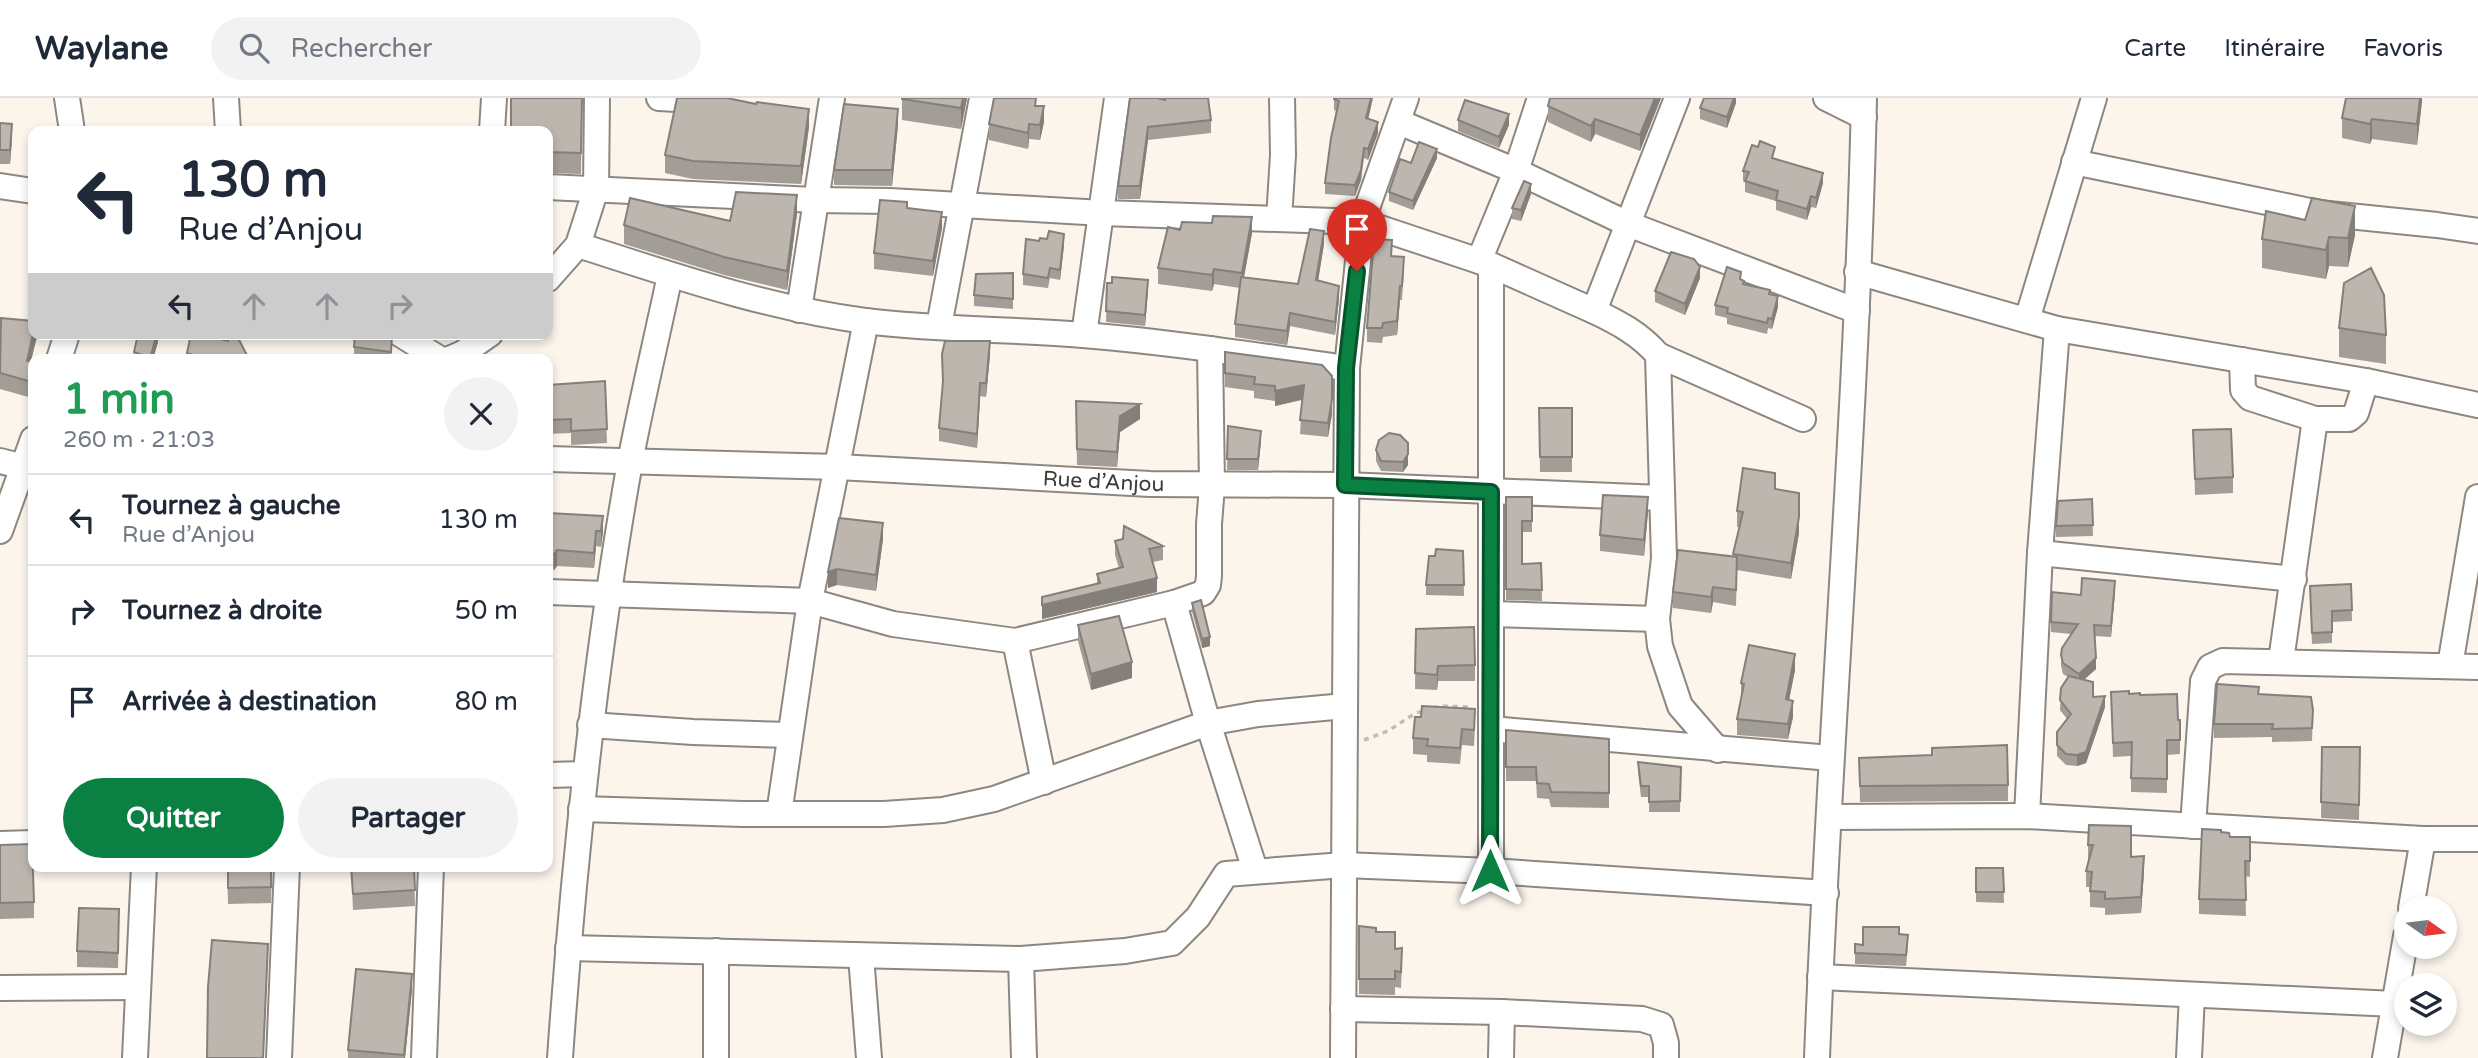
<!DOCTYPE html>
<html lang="fr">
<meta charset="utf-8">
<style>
:root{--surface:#fff;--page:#f2f2f3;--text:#1f2937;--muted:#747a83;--line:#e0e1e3;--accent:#0b8043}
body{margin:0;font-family:"Varela Round",sans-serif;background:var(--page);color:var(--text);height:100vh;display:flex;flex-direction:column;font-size:26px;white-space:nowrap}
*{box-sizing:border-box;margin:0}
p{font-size:23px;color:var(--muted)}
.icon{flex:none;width:38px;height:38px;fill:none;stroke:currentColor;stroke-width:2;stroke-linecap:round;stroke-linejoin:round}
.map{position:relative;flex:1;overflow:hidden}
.sheet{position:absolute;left:28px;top:256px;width:525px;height:518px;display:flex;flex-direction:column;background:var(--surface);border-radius:14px;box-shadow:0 4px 10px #0003}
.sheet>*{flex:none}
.guide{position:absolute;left:28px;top:28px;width:525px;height:214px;border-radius:14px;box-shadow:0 4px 10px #0003;background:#fff;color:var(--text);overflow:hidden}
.needle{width:46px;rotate:104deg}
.fabs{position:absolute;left:2394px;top:798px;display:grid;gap:14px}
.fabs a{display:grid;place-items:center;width:63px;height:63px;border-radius:50%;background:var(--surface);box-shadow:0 4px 10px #0003;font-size:35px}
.pin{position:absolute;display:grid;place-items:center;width:60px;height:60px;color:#fff;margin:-72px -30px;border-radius:50% 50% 50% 0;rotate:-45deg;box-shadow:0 0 7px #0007}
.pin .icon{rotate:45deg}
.me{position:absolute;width:77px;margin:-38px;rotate:0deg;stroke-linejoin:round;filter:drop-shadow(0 0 5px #0008)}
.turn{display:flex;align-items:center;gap:24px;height:147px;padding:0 35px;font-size:32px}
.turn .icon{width:91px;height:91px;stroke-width:2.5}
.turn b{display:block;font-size:49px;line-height:60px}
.lanes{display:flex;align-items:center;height:66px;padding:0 35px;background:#0003;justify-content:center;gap:35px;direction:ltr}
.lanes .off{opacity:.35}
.round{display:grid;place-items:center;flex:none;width:74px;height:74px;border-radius:37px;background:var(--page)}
.headline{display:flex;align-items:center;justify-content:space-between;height:119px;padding:0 35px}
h1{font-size:42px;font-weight:700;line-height:52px;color:#1e9e55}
.primary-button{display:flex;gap:14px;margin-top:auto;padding:14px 35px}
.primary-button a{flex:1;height:80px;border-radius:42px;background:var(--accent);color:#fff;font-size:28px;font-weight:700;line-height:80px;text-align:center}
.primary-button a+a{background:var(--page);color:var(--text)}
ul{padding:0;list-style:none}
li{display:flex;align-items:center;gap:21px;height:91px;padding:0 35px;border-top:2px solid var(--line)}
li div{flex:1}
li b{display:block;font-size:26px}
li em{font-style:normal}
header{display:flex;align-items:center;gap:42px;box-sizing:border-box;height:98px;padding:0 35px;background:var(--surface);border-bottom:2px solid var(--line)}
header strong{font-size:33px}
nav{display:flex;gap:38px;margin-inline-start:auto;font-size:24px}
.search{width:490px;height:63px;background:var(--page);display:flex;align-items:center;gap:18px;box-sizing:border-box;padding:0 24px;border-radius:38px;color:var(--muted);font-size:26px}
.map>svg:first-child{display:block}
</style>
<header>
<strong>Waylane</strong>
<div class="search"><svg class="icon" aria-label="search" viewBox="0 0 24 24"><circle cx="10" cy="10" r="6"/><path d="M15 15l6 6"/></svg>Rechercher</div>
<nav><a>Carte</a><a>Itinéraire</a><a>Favoris</a></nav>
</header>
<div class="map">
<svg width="2478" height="960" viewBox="0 0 2478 960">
<rect width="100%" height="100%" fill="#fbf5ec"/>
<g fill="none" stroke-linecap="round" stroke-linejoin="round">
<g stroke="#8d8780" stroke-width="28">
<g id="minor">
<path d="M67,0L72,33"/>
<path d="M226,0L228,33"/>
<path d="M659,0L676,1"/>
<path d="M1826,0L1864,19"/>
<path d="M1399,24L1516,73L1628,126L1857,213"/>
<path d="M492,33L494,0"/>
<path d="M2074,64L2319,115L2437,127L2478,133"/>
<path d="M0,88L33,93"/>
<path d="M548,89L815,102L890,103L1103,115L1362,124L1491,167L1594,213L1677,0"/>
<path d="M1279,121L1283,57L1282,0"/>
<path d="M578,147C672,177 767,210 865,223C937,232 1011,231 1083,237C1171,244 1259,258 1347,270"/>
<path d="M1479,163L1516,73L1540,0"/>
<path d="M1857,174L2057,231L2366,283L2478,307"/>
<path d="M548,181L578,147L596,91L597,0"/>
<path d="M799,212L832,0"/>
<path d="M1594,213C1619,225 1640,236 1658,257L1664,460L1657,521L1660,548L1680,608L1718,652"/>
<path d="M2027,222L2094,0"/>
<path d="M939,228L982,0"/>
<path d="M400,236L440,261"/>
<path d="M1084,237L1117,0"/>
<path d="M1210,251L1212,388L1209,426V478L1208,487L1203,495L1174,505L1208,625L1255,772"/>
<path d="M1658,257L1803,321"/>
<path d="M59,261L67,236"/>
<path d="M449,261L463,255L490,236"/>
<path d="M2242,262L2243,292L2250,300L2315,321H2349L2356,315L2366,283"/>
<path id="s1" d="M548,361L838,369L1150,386L1345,387L1661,400"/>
<path d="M0,363L24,369"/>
<path d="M0,433L33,341"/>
<path d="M2040,455L2294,481"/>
<path d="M548,494L810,503L893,526L1015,543L1174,505"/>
<path d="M1491,516L1657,521"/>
<path d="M1015,543L1044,684"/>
<path d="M2281,563L2315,321"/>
<path d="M2450,568L2478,399"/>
<path d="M590,627L693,634L789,637"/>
<path d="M1491,631L1831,660"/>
<path d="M548,677L585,676"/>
<path d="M581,711L743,716H884L943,712L994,701L1208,625L1258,616L1345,608"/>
<path d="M779,716L810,503L866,223"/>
<path d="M2027,718L2040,455L2057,231"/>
<path d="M1829,719L2027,718L2423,741H2478"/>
<path d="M2193,728L2203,583L2210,569L2223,563L2478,569"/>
<path d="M0,746L33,745"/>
<path d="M1491,773V167"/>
<path d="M2411,810L2423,741"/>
<path d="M568,850L1021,861L1125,853L1172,845L1198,819L1226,776L1344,767L1491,773L1826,795"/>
<path d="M861,858L869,960"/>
<path d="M1021,861L1024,960"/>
<path d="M1820,879L2395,906"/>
<path d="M0,890L137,889"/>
<path d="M1343,911L1502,914L1642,921L1661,927L1666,945V960"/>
<path d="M135,960L144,768"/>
<path d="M279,960L287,768"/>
<path d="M424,960L431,768"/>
<path d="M560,960C574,760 595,561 630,364C642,301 657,239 670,177"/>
<path d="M716,960V853"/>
<path d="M1343,960L1347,270L1362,124L1406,0"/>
<path d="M1501,960L1502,914"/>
<path d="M1817,960C1829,640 1857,320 1864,0"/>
<path d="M2189,960L2192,897"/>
<path d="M2385,960L2406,838"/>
</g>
</g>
<path stroke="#c0bbb3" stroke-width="3.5" stroke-dasharray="5 5" stroke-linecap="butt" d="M1433,610L1441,608L1471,609
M1364,642L1388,633L1414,616L1426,612"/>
<use href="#minor" stroke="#fff" stroke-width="24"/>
</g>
<path fill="#a29d96" d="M582,0L581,76L548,75V33Z
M902,0H967L961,31L902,22Z
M1162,0H1208L1211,22V35L1148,42L1140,101H1118V88L1162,2Z
M1334,0L1368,21L1378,35L1368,62L1364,60L1361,82L1355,98L1325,96V85L1336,13L1334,12Z
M1550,0H1661L1640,53L1595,36L1591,44L1548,24V8Z
M1736,0V5L1727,30L1700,21V10Z
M2422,0L2417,47L2372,41L2370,46L2342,40V20Z
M1037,8L1044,24L1040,42L1029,41L1028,51L989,42V26Z
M1458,22L1509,27L1499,50L1458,33Z
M0,25L12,41L10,66H0Z
M898,27L892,88L834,87V72Z
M809,29L801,86L693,81L665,75V57Z
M1437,60L1413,112L1389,103V94L1411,65Z
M1775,60V61L1823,85L1816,110L1811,109L1807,122L1776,112V103L1745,94V84L1743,83V73Z
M1531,96L1521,123L1512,121V110Z
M797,116L787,192L724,177L624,146V127L730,123Z
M942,130L933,178L874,171V155Z
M1180,132L1252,135L1244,179L1298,186L1324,146L1318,183L1339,201L1335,237L1290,228L1287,247L1235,239V226L1240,190L1214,186L1212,193L1158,186V170Z
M2355,137L2348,169L2329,168L2326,181L2262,170V141Z
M1064,147L1060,182L1050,180L1048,190L1023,187V176Z
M1392,158L1404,173L1402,202H1400L1397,237L1383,239L1382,245L1367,244V230Z
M1013,175V211L974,208V197Z
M1700,180L1685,217L1655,204V193Z
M1741,182L1744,186L1770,196L1778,209L1772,231L1768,230L1767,236L1727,226V220L1715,217V207Z
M1107,185H1112L1148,192L1145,228L1106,224Z
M33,188V211L32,210V194Z
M0,223L37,236L30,264H33L32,300L0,291Z
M2339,230L2386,237V266L2339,259Z
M158,236V244L153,261H134V254Z
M392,237L391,261L354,260V249Z
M1225,254L1332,278V316L1328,339L1300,336L1302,302L1275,308V303L1254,300V293L1225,289Z
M187,255L249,261H187Z
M990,257L986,299L980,298L977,350L939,343V330Z
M605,283L607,345L571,347V335L548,336V287Z
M1539,310H1572V374H1540Z
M1076,319L1140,321L1120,334L1117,369L1077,367Z
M1228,328L1261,343L1258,372H1227Z
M2193,332L2233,379V395L2195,397Z
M1379,342L1408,367L1403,374L1381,373L1376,363V352Z
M1775,391L1799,435L1791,481L1737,472L1736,508L1713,504L1711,515L1673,510V494L1733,459L1739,429H1737V413Z
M1506,399H1532V434H1522V466L1541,465L1542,503L1506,502Z
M2092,401L2093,438L2056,439V428Z
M1648,414L1644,458L1600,453V437Z
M548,415L603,434L601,449L596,448L594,470L557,468L554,472L548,471Z
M883,441L876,493L837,487L828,490V474Z
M1115,443L1163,448V462L1153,464L1157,494L1042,521V499L1097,486V476L1119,470L1115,457Z
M1463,453L1464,498L1426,497V487L1435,458Z
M2351,486L2352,523L2332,524V545L2312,546L2310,499Z
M2115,494L2111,539L2095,538L2096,571L2084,582L2093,599L2105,609L2086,665L2077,668L2066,667L2057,658V634L2067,621L2060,612L2061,590L2068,579L2063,576L2061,568L2062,550L2071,536L2051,534V524L2081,497Z
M1192,505L1210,548L1202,550L1192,514Z
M1078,527L1132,580L1091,592L1078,543Z
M1416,531L1475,567V583H1438L1437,592L1415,591Z
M1795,572L1789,602L1793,619L1788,641L1737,637V621L1741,601V585Z
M2111,594L2140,597L2178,622H2180V656L2167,657V695L2131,694V658L2113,659Z
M2258,596L2313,612L2312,643L2272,644V639L2214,640V626Z
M1475,627L1474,648L1462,647L1460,666L1427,664V657L1413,656V640Z
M1506,632L1609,641V710L1551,709L1549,701L1537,700L1536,683H1506Z
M2322,649H2360L2359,722L2321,720Z
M1859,660L2008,687V703L1860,704Z
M1638,664L1681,669L1680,714H1649V699H1641L1638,674Z
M2089,727L2131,759L2144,774L2141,815L2105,817V810L2090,809V789H2086V773L2089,763H2088V747Z
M2221,734L2230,739H2250V779L2245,778L2246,818L2199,816V801Z
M0,747L34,804V820L0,821Z
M227,768H272L271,805L228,806Z
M351,768H414L415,808L353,812Z
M1976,770H2003L2004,805L1976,804Z
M119,826L118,870L77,869V853Z
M1359,828L1376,834L1395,851L1402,866L1401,890L1395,889V897L1359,896Z
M1899,836L1908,848L1906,868L1855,866V846L1863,847Z
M412,892L405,960H348V952Z"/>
<path fill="#847f7a" d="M963,0H967L961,31V10Z
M1371,0H1373L1366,31V20Z
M1655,0H1661L1640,53V37Z
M1734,0H1736V5L1727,30V19Z
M2420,0H2422V4L2417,47V26Z
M1044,8V24L1040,42V27Z
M809,11V29L801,86V68Z
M898,11V27L892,88V72Z
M1509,16V27L1499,50V39Z
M1595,21V36L1591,44V28Z
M2372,21V41L2370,46V26Z
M1378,24V35L1368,62V51Z
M12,26V41L10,66V52Z
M1029,26V41L1028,51V35Z
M1148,29V42L1140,101V88Z
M1364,50L1361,82L1355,98V87Z
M1437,51V60L1413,112V103Z
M548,54H549V74L548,75Z
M1823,75V85L1816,110V100Z
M1531,86V96L1521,123V112Z
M797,97V116L787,192V173Z
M1811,98V109L1807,122V111Z
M2355,108V137L2348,169V140Z
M942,114V130L933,178V163Z
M1252,119V135L1242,190V175Z
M1324,133V146L1316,195V182Z
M1064,136V147L1060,182V172Z
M2329,139V168L2326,181V152Z
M1700,169V180L1685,217V206Z
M1214,171V186L1212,193V177Z
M1148,182V192L1145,228V217Z
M1339,188V201L1335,237V224Z
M1400,188V202L1397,237V223Z
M1778,198V209L1772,231V221Z
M1290,215V228L1287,247V233Z
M33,236H37V239L27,279V263Z
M157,236L158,244L153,261H150Z
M990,243V257L986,299V285Z
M33,280V296L32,300V284Z
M980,285V298L977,350V336Z
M1304,287V301L1275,308V293Z
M1332,301V316L1328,339V325Z
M1140,306V321L1120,334L1117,369V354L1120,318Z
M1261,333V343L1258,372V361Z
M1408,356V367L1403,374V364Z
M1648,399V414L1644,458V442Z
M603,418V434L601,449V433Z
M1799,419V435L1791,481V465Z
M883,425V441L876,493V477Z
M596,433V448L594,470V455Z
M557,452V468L554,472V456Z
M837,471V487L828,490V474Z
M1157,480V494L1042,521V507Z
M2115,483V494L2111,539V528Z
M1713,489V504L1711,515V499Z
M1210,539V548L1202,550V541Z
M1795,556V572L1786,617V601Z
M2096,560V571L2079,586V576Z
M1132,564V580L1091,592V576Z
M1438,568V583L1437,592V577Z
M2105,598V609L2086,665L2077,668V657Z
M1793,603V619L1788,641V626Z
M2144,758V774L2141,815V799Z
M412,876V892L405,960H404Z"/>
<path fill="#bcb6ae" stroke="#847f7a" stroke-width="2" d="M511,0H582L581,55L548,54V33H511Z
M677,0H727L756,6L757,4L809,11L801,68L693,63L665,57Z
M902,0H963L961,10L902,1Z
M994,0H1036L1035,8H1044L1040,27L1029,26L1028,35L989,26Z
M1130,0H1157L1165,2V0H1208L1211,22L1148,29L1140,88H1118Z
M1334,0H1371L1366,20L1378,24L1368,51L1364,50L1361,72L1355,87L1325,85L1331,40L1339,3L1334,1Z
M1550,0H1655L1640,37L1595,21L1591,28L1548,8Z
M1704,0H1734L1727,19L1700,10Z
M2346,0H2420L2417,26L2372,21L2370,26L2342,20Z
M1465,2L1509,16L1499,39L1458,22Z
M844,6L898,11L892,72H834Z
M0,25L12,26L10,52H0Z
M1760,43L1775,49L1772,60L1823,75L1816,100L1811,98L1807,111L1776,102L1778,93L1745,83L1749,74L1743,73L1752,47L1758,49Z
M1419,44L1437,51L1413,103L1389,94L1400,61L1411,65Z
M1524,83L1531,86L1521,112L1512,110Z
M736,94L797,97L787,173L724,159L624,127L630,100L730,123Z
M2312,100L2355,108L2348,140L2329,139L2326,152L2262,141L2266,113L2305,122Z
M880,102L907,104V110L942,114L933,163L874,155Z
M1213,118L1252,119L1242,175L1214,171L1212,177L1158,170L1168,129L1180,132L1182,124L1212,125Z
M1310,131L1324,133L1316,182L1339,188L1335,224L1290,215L1287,233L1235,226L1241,179L1298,186Z
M1049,133L1064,136L1060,172L1050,170L1048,180L1023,176L1026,141L1039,143L1040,140L1047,141Z
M1374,141L1392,142L1391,158L1404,159L1402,188H1400L1397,223L1383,225L1382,230H1367Z
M1671,154L1694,161L1700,169L1685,206L1655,193Z
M1727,169L1741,174L1740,181L1744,183L1743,186L1770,192L1769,196L1778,198L1772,221L1768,220L1767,225L1727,215L1728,210L1715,207Z
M2371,170L2384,197L2386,237L2339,230L2344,185Z
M1013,175V201L974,197L976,176Z
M1112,179L1148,182L1145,217L1106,213L1107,185H1112Z
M1,220L33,223V236L27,263L33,264L32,284L0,275Z
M138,236H157L150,260L134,254Z
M191,236H201L228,243L229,236H236L249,261H196V258L187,255Z
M355,236H391L392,237L391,254L354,249Z
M945,243H990L986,285H980L977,336L939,330L943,283L942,256Z
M1225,254L1322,267L1332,278V301L1328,325L1300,322L1304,287L1275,293V288L1254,286L1255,279L1225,275Z
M605,283L607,331L571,333V321L548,322V287Z
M1076,303L1140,306L1120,318L1117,354L1077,351Z
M1539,310H1572V359H1540Z
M1228,328L1261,333L1258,361H1227Z
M2231,331L2233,379L2195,381L2193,332Z
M1389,335L1400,337L1408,345V356L1403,364L1381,363L1376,352L1379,342Z
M1743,370L1775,375V391L1799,395V419L1791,465L1733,456L1743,414L1737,413Z
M1603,397L1648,399L1644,442L1600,437Z
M1506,399H1532V423H1522V466L1541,465L1542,492L1506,491Z
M2092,401L2093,427L2056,428L2058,403Z
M548,415L603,418L601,433H596L594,455L557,452L554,456L548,455Z
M839,420L883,425L876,477L837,471L828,474Z
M1124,428L1163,448L1149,451L1157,480L1042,507V499L1100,485L1097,476L1123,469L1115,443L1123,441Z
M1436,451L1463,453L1464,487H1426L1429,458H1435Z
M1678,452L1737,459L1736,492L1713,489L1711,499L1673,494Z
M2082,480L2115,483L2111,528L2094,527L2096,560L2079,576L2063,565L2061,557L2062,550L2078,526L2051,524L2052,494L2081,497Z
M2351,486L2352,512L2332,513V534L2312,535L2310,488Z
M1201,502L1210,539L1202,541L1192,505Z
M1119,518L1132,564L1091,576L1078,527Z
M1474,529L1475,567L1438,568L1437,577L1415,575L1416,531Z
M1749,547L1795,556L1786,601L1793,603L1788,626L1737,621L1744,586L1741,585Z
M2069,578L2093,584V599L2105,598L2086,654L2077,657L2066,656L2057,647V634L2071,616L2060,602L2061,590Z
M2217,586L2259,589L2258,596L2311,599L2313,612L2312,630L2272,631L2273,626H2214Z
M2129,593V596L2140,595V597L2177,596L2178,622H2180V642H2167V681L2131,680L2132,644L2113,645L2111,594Z
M1422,608L1475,611L1474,632L1462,631L1460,650L1427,648L1428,641L1413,640L1415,619H1421Z
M1506,632L1609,641V695L1551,694L1549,686L1537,685L1536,669H1506Z
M2007,647L2008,687L1860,688L1859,660L1932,657V650Z
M2322,649H2360L2359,707L2321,704Z
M1638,664L1681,669L1680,703L1649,704V688H1641Z
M2089,727L2131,728V759L2144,758L2141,799L2105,801V794L2090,793L2092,774L2086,773L2093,747H2088Z
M2202,731L2221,732V734L2229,735L2230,739H2250V763H2245L2246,802L2199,801Z
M32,746L34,804L0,805V747Z
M228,768H271V789L228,790Z
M351,768H414L415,792L353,796Z
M1976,770H2003L2004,794H1976Z
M79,810L119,811L118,855L77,853Z
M1359,828L1376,830V834H1395V851L1402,850L1401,874L1395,873V881H1359Z
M1863,829H1899V836L1908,837L1906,857L1855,855V846L1863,847Z
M212,842L268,846L263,960H207L208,889Z
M356,871L412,876L404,957L348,952Z"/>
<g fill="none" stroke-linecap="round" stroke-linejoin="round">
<g stroke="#07532c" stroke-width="18">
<path id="route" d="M1357,173L1346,270L1345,387L1491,394L1490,773"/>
</g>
<use href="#route" stroke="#0b8043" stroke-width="12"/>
</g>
<g text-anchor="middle" stroke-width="5" stroke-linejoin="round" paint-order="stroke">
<g font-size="21" fill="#3c3a36" stroke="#fff">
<text dy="7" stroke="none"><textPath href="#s1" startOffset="556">Rue d’Anjou</textPath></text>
</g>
</g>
</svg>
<div class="fabs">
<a><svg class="needle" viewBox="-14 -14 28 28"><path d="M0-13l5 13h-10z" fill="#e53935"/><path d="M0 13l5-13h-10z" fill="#747a83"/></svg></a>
<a><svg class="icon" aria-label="layers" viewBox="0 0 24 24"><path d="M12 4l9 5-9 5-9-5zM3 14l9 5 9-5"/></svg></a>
</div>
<div class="pin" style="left:1357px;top:173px;background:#d93025"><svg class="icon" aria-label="arrive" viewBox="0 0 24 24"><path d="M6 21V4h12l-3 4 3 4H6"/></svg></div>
<svg class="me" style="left:1490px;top:773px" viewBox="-20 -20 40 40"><path d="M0-17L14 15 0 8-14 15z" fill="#0b8043" stroke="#fff" stroke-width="4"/></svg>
<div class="guide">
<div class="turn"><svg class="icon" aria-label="left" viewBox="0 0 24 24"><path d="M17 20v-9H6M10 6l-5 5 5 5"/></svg><div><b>130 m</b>Rue d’Anjou</div></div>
<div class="lanes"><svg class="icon" aria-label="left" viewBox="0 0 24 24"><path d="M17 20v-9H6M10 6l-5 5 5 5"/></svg><svg class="icon off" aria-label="ahead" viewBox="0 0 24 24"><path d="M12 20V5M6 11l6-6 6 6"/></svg><svg class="icon off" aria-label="ahead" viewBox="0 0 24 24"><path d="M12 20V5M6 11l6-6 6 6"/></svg><svg class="icon off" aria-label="right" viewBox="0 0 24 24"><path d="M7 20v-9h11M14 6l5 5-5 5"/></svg></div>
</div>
<section class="sheet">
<div class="headline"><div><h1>1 min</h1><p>260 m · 21:03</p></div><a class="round"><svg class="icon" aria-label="close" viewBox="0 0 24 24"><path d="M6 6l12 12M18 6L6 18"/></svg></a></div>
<ul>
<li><svg class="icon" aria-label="left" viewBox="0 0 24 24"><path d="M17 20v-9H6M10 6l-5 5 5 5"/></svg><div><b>Tournez à gauche</b><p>Rue d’Anjou</p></div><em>130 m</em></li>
<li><svg class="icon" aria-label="right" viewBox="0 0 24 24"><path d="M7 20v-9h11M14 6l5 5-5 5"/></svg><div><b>Tournez à droite</b></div><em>50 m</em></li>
<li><svg class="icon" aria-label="arrive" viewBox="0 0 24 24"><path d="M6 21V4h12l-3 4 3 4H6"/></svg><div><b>Arrivée à destination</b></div><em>80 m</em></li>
</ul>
<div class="primary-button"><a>Quitter</a><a>Partager</a></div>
</section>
</div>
